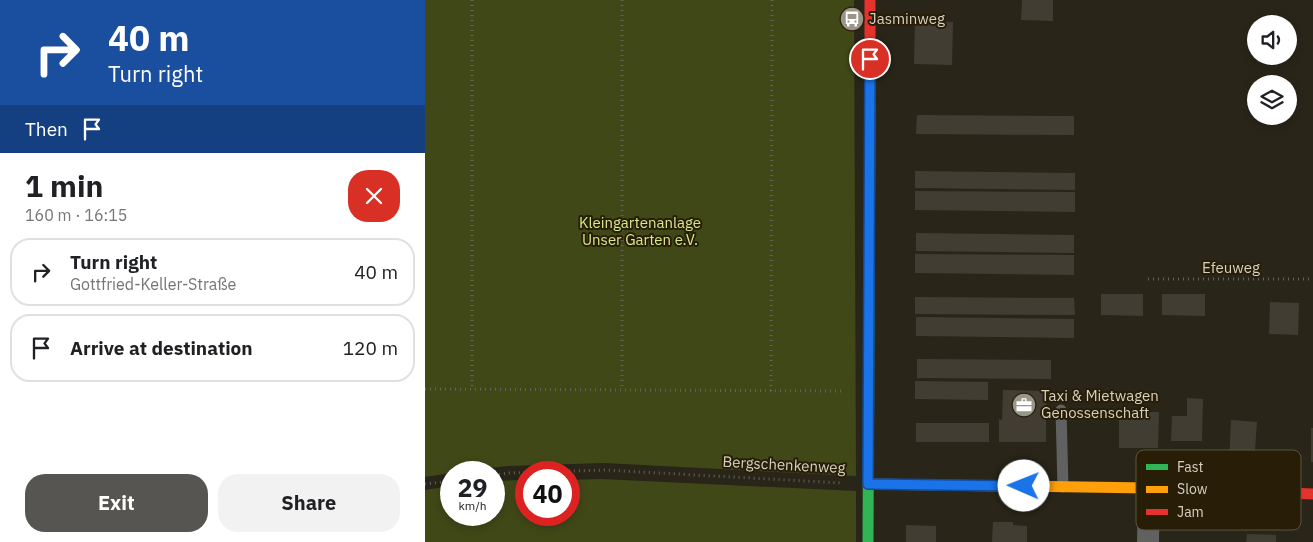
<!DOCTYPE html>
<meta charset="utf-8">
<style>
:root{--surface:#fff;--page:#f2f2f2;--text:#202124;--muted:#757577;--line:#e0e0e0;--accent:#575551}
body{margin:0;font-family:"IBM Plex Sans",sans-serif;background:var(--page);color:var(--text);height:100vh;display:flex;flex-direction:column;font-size:19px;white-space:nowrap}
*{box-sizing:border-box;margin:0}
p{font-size:16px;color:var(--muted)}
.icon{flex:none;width:28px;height:28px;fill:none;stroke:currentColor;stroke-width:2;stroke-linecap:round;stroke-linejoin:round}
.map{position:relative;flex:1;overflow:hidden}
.drawer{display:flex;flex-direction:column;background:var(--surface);width:425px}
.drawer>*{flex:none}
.banner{background:#1a4fa0;color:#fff;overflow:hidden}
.buttons{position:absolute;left:822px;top:15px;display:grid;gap:10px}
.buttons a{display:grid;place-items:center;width:50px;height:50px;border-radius:50%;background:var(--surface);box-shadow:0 2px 8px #0003;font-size:25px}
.speed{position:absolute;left:15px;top:461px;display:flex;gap:10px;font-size:25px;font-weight:700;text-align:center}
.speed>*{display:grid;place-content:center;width:65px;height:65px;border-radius:50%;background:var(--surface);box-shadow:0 2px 8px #0003;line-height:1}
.speed small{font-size:12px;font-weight:400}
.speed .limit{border:8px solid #d22;background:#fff;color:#111}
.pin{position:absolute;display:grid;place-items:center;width:42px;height:42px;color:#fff;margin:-21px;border:2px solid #fff;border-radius:50%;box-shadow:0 1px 5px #0007}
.me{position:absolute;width:55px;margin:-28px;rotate:271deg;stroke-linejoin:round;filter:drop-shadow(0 0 4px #0008)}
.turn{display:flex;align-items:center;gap:18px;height:105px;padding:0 25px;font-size:22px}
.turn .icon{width:65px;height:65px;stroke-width:2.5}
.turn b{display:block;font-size:35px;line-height:42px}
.then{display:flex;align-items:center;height:48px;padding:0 25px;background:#0003;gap:10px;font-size:19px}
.round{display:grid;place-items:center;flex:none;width:52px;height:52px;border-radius:20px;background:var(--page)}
.head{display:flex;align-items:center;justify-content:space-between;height:85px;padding:0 25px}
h1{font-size:30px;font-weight:700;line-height:38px}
.cta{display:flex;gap:10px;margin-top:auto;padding:10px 25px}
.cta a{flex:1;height:58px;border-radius:20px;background:var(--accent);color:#fff;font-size:20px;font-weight:700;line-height:58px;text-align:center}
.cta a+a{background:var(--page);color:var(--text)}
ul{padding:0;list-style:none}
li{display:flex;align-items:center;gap:15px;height:68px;margin:0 10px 8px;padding:0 15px;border:2px solid var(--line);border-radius:20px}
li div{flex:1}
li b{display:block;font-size:19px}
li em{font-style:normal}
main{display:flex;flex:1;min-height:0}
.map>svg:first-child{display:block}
</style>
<main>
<section class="drawer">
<div class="banner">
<div class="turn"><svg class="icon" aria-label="right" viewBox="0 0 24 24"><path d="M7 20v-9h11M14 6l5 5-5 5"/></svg><div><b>40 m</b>Turn right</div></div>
<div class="then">Then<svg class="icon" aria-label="arrive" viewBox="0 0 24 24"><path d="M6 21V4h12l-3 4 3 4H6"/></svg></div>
</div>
<div class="head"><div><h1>1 min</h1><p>160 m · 16:15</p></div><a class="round" style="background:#d93025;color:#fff"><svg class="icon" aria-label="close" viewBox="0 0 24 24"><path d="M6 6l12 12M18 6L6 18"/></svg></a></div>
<ul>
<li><svg class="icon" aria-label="right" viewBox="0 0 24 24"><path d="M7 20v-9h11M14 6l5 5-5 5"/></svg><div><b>Turn right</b><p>Gottfried-Keller-Straße</p></div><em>40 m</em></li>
<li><svg class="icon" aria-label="arrive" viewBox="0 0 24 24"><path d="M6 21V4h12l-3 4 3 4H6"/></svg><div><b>Arrive at destination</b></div><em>120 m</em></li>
</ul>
<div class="cta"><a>Exit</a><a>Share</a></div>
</section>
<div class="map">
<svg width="888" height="542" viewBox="0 0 888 542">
<rect width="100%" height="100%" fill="#2a2519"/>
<path fill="#404818" d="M0,0H429L431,476L179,463L83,466L26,472V473L0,477Z
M176,479L431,491V542H0V490L26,486V515H69V481L101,480V515H144V480Z"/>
<path fill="#413d33" d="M597,0H628V21L596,20Z
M490,21L528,22L527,65L489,64Z
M492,115L649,116V135L491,134Z
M490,171L650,173V190L490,188Z
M490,191L650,192V212L490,210Z
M491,233L649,235V253L491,251Z
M490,254L649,255V275L490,273Z
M676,294H718V316L676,315Z
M737,294H780V316L737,315Z
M490,297L649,298L650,315L490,314Z
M845,302L874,303L873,335L844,334Z
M491,317L649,319V338L491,336Z
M492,359L626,360V379L492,378Z
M490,381L563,382V400L490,399Z
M578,390L621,391V442H574V419L577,420Z
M762,398L778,399L777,441H746L747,416H762Z
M724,412H734L733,448H694V417L724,418Z
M806,420L832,422L829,464L804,463Z
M491,423H564V442H491Z
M886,428H888V462H886Z
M568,522H588V525L602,526V542H567Z
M481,525L511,526V542H481Z
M822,534L851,535V542H821Z"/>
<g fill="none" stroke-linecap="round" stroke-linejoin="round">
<path stroke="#62625e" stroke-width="3" stroke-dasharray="1 4" stroke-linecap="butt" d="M47,0V389
M197,0V390
M723,279H888
M0,389L419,391
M346,391L347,0
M69,475L84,473L179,470L418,483
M0,484L26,481"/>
<path stroke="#606160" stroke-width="11" d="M636,410L638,487"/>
<path stroke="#606160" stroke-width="22" d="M723,542L724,488"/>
<path stroke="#30b455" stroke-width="11" d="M443,542L445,104"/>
<path stroke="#ff9f0a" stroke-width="11" d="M443,484L724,488L810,491"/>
<path stroke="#e5322d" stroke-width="11" d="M445,104V0
M810,491L888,494"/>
</g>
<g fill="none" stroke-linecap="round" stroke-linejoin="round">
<g stroke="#114b97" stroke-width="12">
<path id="route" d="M445,59L443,484L599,486"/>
</g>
<use href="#route" stroke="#1a73e8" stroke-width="9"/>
</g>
<defs>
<g id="bus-disc" transform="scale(1.25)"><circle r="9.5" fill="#9a9588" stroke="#281e07"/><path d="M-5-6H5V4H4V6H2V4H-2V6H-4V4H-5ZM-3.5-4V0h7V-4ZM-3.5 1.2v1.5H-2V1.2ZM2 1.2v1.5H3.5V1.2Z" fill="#fff"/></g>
<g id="office-disc" transform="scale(1.25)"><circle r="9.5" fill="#9a9588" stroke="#281e07"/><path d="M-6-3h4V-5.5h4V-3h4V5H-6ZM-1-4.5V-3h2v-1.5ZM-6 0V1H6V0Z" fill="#fff"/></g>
</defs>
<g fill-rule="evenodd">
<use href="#bus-disc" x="427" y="19"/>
<use href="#office-disc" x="599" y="405"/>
</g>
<g text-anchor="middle" stroke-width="4" stroke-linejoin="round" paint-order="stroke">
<g font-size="15" fill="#d7d1c3" stroke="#281e07" text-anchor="start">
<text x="444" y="24">Jasminweg</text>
<text x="616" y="401">Taxi &amp; Mietwagen<tspan x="616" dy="17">Genossenschaft</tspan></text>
</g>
<g font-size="15" fill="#d5e88c" stroke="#281e07">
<text x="215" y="228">Kleingartenanlage<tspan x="215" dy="17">Unser Garten e.V.</tspan></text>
</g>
<g font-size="15" fill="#d7d1c3" stroke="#281e07">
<text x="806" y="273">Efeuweg</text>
<text transform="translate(359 465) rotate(3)" y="5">Bergschenkenweg</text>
</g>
</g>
<rect x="711" y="450" width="165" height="80" rx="8" fill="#281e07" stroke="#5d543f" stroke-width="1"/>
<rect x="721" y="464" width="22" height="6" fill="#30b455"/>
<rect x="721" y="486" width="22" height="7" fill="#ff9f0a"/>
<rect x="721" y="509" width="22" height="6" fill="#e5322d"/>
<g font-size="14" fill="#d7d1c3">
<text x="752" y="472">Fast</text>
<text x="752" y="494">Slow</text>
<text x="752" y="517">Jam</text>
</g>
</svg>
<div class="buttons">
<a><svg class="icon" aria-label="sound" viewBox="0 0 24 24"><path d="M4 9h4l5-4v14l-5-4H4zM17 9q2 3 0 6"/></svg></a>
<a><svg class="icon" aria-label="layers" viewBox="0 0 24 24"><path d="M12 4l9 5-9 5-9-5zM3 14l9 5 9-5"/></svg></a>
</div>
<div class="speed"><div>29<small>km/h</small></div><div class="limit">40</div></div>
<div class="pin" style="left:445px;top:59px;background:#d93025"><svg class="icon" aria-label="arrive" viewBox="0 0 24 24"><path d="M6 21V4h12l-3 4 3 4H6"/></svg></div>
<svg class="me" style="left:599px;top:486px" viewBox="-20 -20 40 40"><circle r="19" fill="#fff"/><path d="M0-13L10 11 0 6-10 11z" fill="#1a73e8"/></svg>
</div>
</main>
